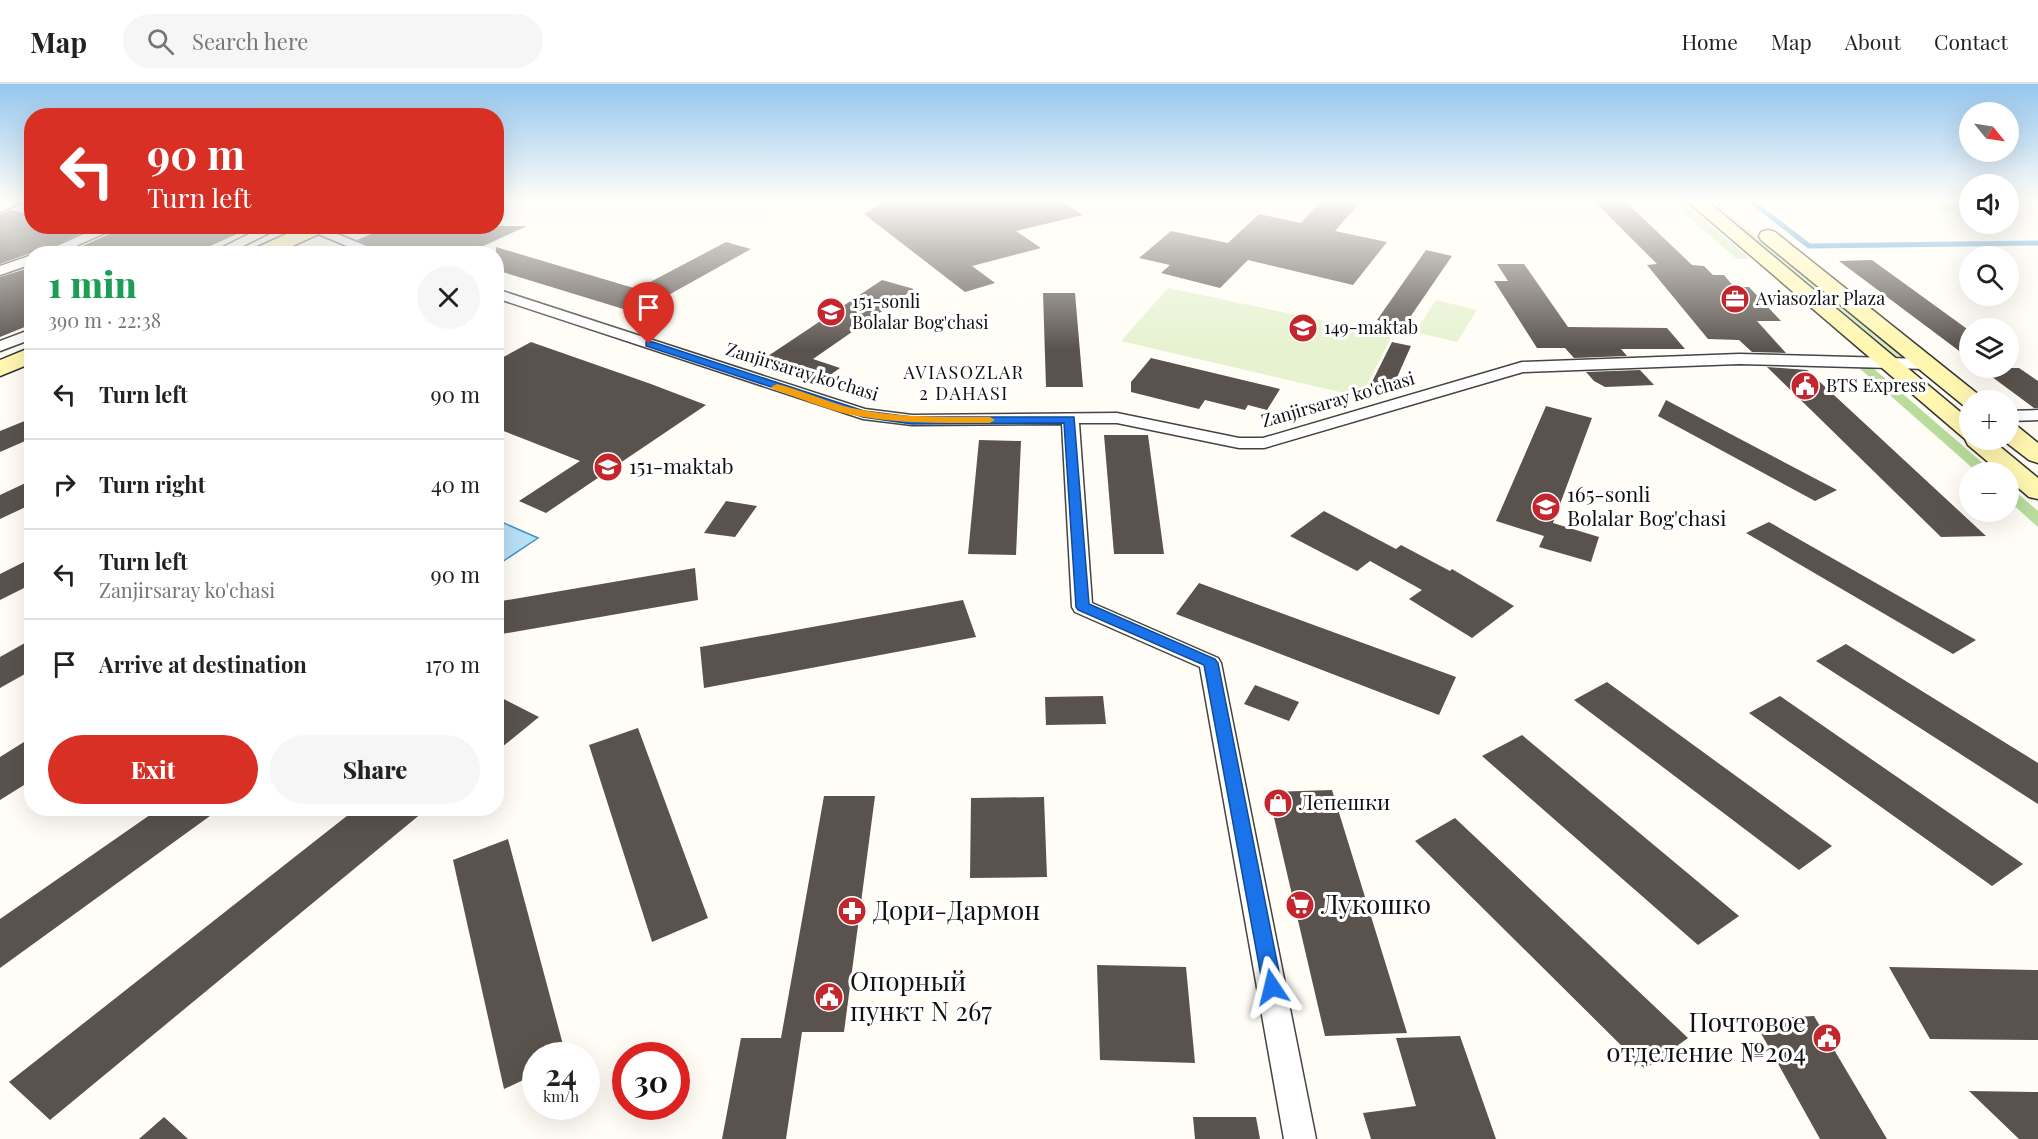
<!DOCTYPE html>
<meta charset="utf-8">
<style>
:root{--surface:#fff;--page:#f6f6f6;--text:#222;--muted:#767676;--line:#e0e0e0;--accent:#d93025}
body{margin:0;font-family:"Playfair Display",serif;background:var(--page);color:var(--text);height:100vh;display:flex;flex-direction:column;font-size:22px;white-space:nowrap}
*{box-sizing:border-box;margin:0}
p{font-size:20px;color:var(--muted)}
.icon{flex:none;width:33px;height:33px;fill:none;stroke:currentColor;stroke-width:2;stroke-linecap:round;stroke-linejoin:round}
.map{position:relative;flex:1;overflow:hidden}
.drawer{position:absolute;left:24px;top:162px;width:480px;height:570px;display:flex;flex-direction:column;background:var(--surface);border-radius:24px;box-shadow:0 6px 24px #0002}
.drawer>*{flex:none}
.banner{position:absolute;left:24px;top:24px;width:480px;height:126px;border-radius:24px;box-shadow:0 6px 24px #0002;background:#d93025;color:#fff;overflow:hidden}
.needle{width:39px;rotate:120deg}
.tools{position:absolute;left:1959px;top:18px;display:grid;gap:12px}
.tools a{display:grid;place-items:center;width:60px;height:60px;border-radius:50%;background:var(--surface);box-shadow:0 6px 24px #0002;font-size:30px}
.speed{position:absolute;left:522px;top:958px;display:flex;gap:12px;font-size:30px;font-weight:700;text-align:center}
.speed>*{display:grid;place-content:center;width:78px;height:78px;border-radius:50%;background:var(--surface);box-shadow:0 6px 24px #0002;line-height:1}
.speed small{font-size:15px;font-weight:400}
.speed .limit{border:9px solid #d22;background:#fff;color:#111}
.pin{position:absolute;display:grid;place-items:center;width:51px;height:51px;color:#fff;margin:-62px -26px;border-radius:50% 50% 50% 0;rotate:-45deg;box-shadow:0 0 6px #0007}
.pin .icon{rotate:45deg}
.me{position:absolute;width:66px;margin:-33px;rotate:350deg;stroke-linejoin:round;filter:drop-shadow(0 0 4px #0008)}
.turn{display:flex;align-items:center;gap:21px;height:126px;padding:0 24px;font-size:27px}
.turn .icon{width:78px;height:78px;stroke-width:2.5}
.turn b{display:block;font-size:42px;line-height:51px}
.round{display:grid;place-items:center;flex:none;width:63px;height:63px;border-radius:32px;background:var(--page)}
.headline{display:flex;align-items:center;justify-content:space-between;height:102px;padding:0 24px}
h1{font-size:36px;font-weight:800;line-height:45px;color:#1e9e55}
.button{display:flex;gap:12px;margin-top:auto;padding:12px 24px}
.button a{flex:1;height:69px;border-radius:36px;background:var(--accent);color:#fff;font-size:24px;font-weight:800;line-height:69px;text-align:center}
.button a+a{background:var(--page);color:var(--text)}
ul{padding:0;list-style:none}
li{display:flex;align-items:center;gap:18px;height:90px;padding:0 24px;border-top:2px solid var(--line)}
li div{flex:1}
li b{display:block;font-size:22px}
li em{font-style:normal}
header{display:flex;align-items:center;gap:36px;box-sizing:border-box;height:84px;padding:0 30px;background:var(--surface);border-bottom:2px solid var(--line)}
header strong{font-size:28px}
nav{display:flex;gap:33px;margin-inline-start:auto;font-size:21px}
.search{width:420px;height:54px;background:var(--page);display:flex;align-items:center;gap:15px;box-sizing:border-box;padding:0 21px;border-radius:33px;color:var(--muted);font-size:22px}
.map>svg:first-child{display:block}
</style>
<header>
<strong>Map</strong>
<div class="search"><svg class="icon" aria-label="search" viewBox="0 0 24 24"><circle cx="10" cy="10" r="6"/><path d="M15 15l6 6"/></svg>Search here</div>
<nav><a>Home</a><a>Map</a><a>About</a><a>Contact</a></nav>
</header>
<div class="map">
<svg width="2038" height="1055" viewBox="0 0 2038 1055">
<rect width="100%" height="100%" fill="#fffdf5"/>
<path fill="#d5ebbd" d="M1670,117H1682L1750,175H1737Z
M1707,117H1714L1902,273L1894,272Z"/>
<path fill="#b9dc9c" d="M1859,284H1873L1993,388H1977Z
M2009,402L2038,427V443L2009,417Z"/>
<path fill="#e6f2cf" d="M1922,117H1969V128L1941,129Z
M1168,204L1392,251L1361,313L1121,257Z
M1436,216L1477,226L1457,258L1415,248Z"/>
<path fill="#b9e0f7" stroke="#3f96cf" stroke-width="1.5" d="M497,436L538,454L502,478L497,476Z"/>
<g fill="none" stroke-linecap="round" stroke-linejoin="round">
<path stroke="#3f96cf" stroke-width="5" d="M1751,117L1809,162L2038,159"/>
</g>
<path fill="#5a524d" d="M885,117H1061L1083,131L1016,147L1041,164L972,182L995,199L965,208L864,130Z
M1321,117H1361L1335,147L1387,158L1353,201L1248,176L1220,204L1161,189L1170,181L1139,174L1171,147L1228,159L1259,130L1301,139Z
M1594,117H1625L1692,181L1704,182L1713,191H1724L1734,203H1749L1781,237H1757L1786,269L1752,268L1739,256L1708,255L1647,181L1657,180Z
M11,126L32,131V142L95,143L37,170L31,169L0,180V130Z
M132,142H255L192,170H65L114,148Z
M369,142H527L466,170H441L421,163L420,170H388L357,156L374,149L369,147Z
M726,158L751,165L665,213L672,215L643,231L496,186V163L637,205Z
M1426,166L1452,172L1404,242L1377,236Z
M1872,176L1970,247V275L1839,177Z
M1497,180H1524L1568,243L1667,244L1685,265H1621L1627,272L1574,274L1565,264H1537L1494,197H1508Z
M32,183V240L0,253V193Z
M882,196L914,205L813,275L840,284L816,301L786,291L796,284L765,274Z
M1043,209H1075L1083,303H1046Z
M531,258L651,300L706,321L546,429L519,417L580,377L496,344V277Z
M1392,258L1411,262L1391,307L1370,302Z
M1151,274L1280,305L1267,326L1248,321L1245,326L1205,316L1199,325L1131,308V298Z
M1767,283L1807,286L1986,452L1941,453Z
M1980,284H2019L2038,297V324H2034Z
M1640,286L1654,301L1605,303L1594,297L1586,288Z
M1666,316L1837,406L1815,417L1658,332Z
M1546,322L1592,334L1553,439L1599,453L1591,478L1539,463L1544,452L1496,437Z
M32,334V354L0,368V347Z
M1104,351H1148L1164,470H1114Z
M979,356L1021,357L1016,471L968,470Z
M32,396V420L0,435V411Z
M726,417L757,422L735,453L704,449Z
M1324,427L1396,465L1401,461L1450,487L1452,485L1514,522L1472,554L1409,515L1422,506L1370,477L1357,487L1290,452Z
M1769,438L1976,556L1953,570L1746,449Z
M32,474V500L0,516V490Z
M695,484L698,516L496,551V518Z
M1199,499L1456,593L1439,631L1176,530Z
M963,516L976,553L704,604L700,563Z
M32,555V586L0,604V573Z
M1846,560L2038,679V720L1816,577Z
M1607,598L1832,762L1799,786L1574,616Z
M1255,601L1299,618L1289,637L1244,620Z
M496,611L539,633L496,668Z
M1103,612L1106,640L1046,641L1045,613Z
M1780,612L2023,780L1992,802L1749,629Z
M638,644L708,834L652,858L589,661Z
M1522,651L1739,832L1698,861L1482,672Z
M32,653V696L0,716V673Z
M1332,706L1407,949L1325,952L1268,708Z
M824,712H875L844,948H802L786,1055H722L741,954H781Z
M1044,713L1047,793L970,794L971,714Z
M160,724H221L0,884V835Z
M357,724H428L50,1036L9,998Z
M1455,734L1688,954L1645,985L1415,757Z
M508,755L566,972H536V990L504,1005L453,776Z
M1097,881L1186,883L1195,979L1100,976Z
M1889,883L2038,886V956L1930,955Z
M1814,932L1887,1055H1820L1753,935Z
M1460,952L1496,1055H1371L1363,1029L1416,1022L1396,954Z
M1969,1007L2038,1008V1055H2019Z
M164,1033L188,1055H139Z
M1193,1033H1256L1260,1055H1195Z"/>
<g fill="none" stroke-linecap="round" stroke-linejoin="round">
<g stroke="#444" stroke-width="3">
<path id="minor" d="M8,117H26L0,128V120Z
M102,142H121L58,170H39Z
M265,142H283L227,170H209Z
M299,142H318L386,170H366Z
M32,171V180L0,191V182Z
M496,205L865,325L912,331L1117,329L1239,354H1263L1522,278L1739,270L1927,275L1935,280L1927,285L1739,280L1523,288L1264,364H1239L1117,339H1079L1092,519L1218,574L1221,579L1316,1055H1284L1200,583L1075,528L1072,523L1062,340L912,341L863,335L496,214Z
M32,245V255L0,267V257Z
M2038,326V336L2008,337V327Z"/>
</g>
<g stroke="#333" stroke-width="3">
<path id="secondary" d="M1687,117H1707L1970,336V356H1992L2038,394V415L2029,413L2008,395V388H2000L1968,361L1965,355Z
M304,142H330L328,146L275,170H249L251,166Z
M1768,146L1775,148L1979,311L1982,316H1970V323L1963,321L1761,156L1759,152L1761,148Z
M32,263V279L0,292V276Z
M2008,340L2017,342L2038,359V379L2029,376L2003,356H2008Z"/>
</g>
<use href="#minor" fill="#fff" fill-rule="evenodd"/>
<use href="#secondary" fill="#fff6b0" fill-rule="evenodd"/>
</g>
<linearGradient id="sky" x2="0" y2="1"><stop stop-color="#95c6ee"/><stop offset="0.44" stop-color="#fffefa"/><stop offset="1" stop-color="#fffefa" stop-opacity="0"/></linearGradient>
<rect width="2038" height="265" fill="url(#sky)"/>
<path fill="#1a73e8" stroke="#114b97" stroke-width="1.5" d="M646,258H653L864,327L912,333H1074L1089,520L1215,575L1218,579L1282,903L1279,909L1272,911L1266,909L1263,903L1204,581L1078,526L1076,523L1064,339L912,340L863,333L646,262Z"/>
<path fill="#f59e0b" d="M777,300C802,306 826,318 852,324C898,334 943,333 990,333L995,336L990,339C941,339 895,340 847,330C822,324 797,313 773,305L771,303Z"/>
<defs>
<g id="office-disc" transform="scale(1.5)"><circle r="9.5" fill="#c4262e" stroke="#fff"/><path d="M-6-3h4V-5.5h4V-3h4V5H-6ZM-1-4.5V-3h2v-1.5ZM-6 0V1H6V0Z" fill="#fff"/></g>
<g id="school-disc" transform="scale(1.5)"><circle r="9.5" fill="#c4262e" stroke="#fff"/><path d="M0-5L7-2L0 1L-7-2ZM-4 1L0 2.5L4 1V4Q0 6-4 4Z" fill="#fff"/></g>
<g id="civic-disc" transform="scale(1.5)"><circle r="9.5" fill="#c4262e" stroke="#fff"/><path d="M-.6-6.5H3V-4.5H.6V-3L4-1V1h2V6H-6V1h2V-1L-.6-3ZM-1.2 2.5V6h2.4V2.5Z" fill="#fff"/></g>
<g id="shop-disc" transform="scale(1.5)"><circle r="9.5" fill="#c4262e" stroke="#fff"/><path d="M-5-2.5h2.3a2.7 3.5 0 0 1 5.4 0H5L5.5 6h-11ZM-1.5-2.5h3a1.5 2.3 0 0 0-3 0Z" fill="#fff"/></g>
<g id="supermarket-disc" transform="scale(1.5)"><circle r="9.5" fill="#c4262e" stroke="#fff"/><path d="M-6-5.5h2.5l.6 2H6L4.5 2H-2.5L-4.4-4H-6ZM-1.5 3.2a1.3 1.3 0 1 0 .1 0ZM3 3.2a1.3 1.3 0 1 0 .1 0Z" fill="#fff"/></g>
<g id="pharmacy-disc" transform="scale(1.5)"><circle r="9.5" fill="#c4262e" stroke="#fff"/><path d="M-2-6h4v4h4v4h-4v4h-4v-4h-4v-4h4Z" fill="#fff"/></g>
</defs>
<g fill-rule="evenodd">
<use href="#office-disc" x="1735" y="215"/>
<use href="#school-disc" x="831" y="228"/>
<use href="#school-disc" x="1303" y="244"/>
<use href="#civic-disc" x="1805" y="302"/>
<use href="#school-disc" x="608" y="383"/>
<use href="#school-disc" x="1546" y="423"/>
<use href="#shop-disc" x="1278" y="719"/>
<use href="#supermarket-disc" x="1300" y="821"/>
<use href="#pharmacy-disc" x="852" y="827"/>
<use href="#civic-disc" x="829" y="913"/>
<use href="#civic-disc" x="1827" y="954"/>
</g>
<g text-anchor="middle" stroke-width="6" stroke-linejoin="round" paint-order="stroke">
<g font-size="18" fill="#111" stroke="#fff" text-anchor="start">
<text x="1756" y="221">Aviasozlar Plaza</text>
<text x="852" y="224">151-sonli<tspan x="852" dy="21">Bolalar Bog'chasi</tspan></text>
<text x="1324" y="250">149-maktab</text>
<text x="1826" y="308">BTS Express</text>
</g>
<g font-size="18" fill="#111" stroke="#fff">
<text transform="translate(802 288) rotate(17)" y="6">Zanjirsaray ko'chasi</text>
<text transform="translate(1338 316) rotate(-16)" y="6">Zanjirsaray ko'chasi</text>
</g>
<g font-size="18" letter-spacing="1.5" fill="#111" stroke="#fff">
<text x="964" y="295">AVIASOZLAR<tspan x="964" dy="21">2 DAHASI</tspan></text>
</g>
<g font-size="21" fill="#111" stroke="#fff" text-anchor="start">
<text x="629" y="390">151-maktab</text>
<text x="1567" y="418">165-sonli<tspan x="1567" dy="24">Bolalar Bog'chasi</tspan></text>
<text x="1299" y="726">Лепешки</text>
</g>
<g font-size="26" fill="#111" stroke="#fff" text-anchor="start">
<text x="1321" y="830">Лукошко</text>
<text x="873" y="836">Дори-Дармон</text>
<text x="850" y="907">Опорный<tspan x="850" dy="30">пункт N 267</tspan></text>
<text x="1806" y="948" text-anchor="end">Почтовое<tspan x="1806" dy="30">отделение №204</tspan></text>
</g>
</g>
</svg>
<div class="tools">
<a><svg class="needle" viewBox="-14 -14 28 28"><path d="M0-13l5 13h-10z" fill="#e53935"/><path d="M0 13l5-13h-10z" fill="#767676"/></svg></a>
<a><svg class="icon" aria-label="sound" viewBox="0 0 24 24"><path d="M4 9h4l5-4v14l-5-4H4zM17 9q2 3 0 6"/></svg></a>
<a><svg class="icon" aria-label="search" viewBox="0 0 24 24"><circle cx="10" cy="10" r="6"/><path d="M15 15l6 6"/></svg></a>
<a><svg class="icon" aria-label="layers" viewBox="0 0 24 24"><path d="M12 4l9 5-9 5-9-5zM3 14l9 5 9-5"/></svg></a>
<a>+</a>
<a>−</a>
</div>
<div class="speed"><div>24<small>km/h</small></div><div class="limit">30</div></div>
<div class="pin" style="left:649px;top:260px;background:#d93025"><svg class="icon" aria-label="arrive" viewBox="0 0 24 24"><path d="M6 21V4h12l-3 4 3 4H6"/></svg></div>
<svg class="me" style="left:1272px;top:903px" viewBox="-20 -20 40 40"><path d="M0-17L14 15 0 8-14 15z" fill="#1a73e8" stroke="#fff" stroke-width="4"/></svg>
<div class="banner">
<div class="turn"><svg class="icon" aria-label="left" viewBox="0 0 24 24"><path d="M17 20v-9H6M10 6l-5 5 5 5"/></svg><div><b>90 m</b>Turn left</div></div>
</div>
<section class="drawer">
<div class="headline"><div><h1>1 min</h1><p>390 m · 22:38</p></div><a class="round"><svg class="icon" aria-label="close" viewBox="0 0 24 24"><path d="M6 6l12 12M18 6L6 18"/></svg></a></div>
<ul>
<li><svg class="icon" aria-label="left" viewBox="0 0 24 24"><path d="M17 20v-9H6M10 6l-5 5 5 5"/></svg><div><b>Turn left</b></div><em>90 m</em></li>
<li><svg class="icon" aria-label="right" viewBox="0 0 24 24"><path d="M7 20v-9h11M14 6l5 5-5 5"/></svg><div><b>Turn right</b></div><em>40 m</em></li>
<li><svg class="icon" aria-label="left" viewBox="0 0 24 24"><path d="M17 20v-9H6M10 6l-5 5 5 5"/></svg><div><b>Turn left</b><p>Zanjirsaray ko'chasi</p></div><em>90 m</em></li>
<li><svg class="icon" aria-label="arrive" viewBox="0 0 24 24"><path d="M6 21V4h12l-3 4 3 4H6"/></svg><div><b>Arrive at destination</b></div><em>170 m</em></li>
</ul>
<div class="button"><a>Exit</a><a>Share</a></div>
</section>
</div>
